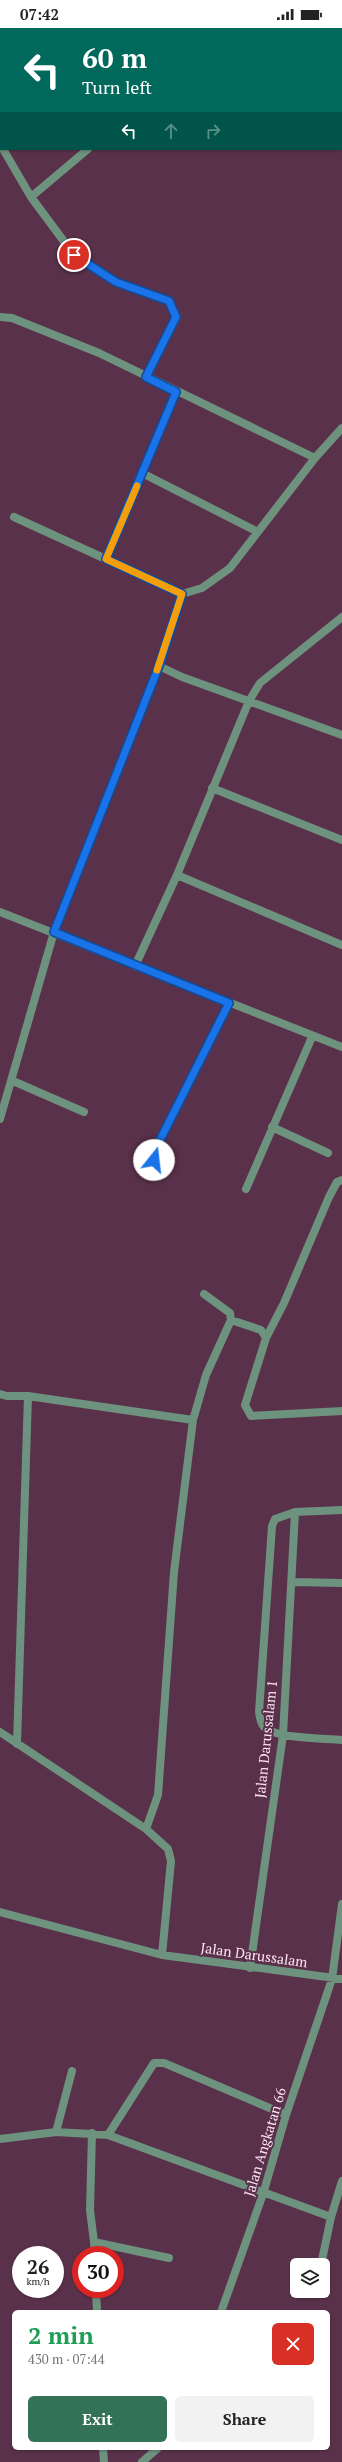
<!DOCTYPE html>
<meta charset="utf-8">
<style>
:root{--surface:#fff;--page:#f2f2f2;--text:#222;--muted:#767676;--accent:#347258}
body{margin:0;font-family:"PT Serif",serif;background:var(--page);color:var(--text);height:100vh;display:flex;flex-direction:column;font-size:15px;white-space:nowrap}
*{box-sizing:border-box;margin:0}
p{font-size:13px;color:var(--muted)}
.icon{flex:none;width:22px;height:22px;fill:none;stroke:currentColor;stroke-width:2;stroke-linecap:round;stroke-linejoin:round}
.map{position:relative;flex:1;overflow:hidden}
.drawer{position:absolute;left:12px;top:2282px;width:318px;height:140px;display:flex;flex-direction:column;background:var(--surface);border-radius:6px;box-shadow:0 1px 3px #0004}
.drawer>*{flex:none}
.top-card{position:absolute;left:0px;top:0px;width:342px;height:122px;box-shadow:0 1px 3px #0004;background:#00695c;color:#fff;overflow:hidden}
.buttons{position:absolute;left:290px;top:2230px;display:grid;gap:8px}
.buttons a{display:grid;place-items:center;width:40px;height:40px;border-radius:6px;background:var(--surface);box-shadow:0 1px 3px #0004;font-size:20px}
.speed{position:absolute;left:12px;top:2218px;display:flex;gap:8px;font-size:20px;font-weight:700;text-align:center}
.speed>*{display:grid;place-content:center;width:52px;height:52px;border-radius:50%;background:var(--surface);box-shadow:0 1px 3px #0004;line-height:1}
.speed small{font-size:10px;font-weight:400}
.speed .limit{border:6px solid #d22;background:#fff;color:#111}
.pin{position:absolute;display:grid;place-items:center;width:34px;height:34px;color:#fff;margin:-17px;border:2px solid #fff;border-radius:50%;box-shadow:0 1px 4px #0007}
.me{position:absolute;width:44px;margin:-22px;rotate:16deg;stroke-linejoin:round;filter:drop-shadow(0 0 3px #0008)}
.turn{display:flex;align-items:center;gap:14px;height:84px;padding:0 16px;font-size:18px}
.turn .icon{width:52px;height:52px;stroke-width:2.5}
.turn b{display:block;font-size:28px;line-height:34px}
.lanes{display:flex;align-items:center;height:38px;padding:0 16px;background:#0003;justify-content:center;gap:20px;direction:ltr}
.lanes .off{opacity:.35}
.round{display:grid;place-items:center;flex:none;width:42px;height:42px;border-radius:6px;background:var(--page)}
.overview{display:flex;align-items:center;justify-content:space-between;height:68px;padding:0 16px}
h1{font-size:24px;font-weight:600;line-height:30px;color:#1e9e55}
.button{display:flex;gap:8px;margin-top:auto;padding:8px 16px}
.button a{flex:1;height:46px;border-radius:6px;background:var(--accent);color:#fff;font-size:16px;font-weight:600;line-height:46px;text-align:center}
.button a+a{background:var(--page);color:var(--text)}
.status{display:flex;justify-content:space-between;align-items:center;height:28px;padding:0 20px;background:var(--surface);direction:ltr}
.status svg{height:11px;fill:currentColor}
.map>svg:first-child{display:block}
</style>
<div class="status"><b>07:42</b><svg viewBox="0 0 49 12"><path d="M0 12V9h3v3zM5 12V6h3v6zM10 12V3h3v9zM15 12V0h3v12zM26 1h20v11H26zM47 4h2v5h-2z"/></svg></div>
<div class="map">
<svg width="342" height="2434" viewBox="0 0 342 2434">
<rect width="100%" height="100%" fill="#5a314b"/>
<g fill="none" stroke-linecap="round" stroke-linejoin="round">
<path stroke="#6d937f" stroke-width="8" d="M133,0L135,1
M3,121L31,169L74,227L116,254L169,273L177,289L146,349
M31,169L88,121
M0,289L12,290L99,325L315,430
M142,445L258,504
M14,489L182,566L202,560L230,540L315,430L342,400
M106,531L176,364
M159,638L182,566
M212,760L342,812
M177,847L342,917
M0,884L342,1019
M135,938L177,847L249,673L260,655L342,589
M13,1053L84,1084
M0,1091L54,904L159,638L182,649L342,707
M272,1099L328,1125
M154,1132L159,1114L229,975
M246,1161L312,1009
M231,1292L261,1302L266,1310L245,1377L251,1388L342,1383
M266,1310L284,1275L329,1169L337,1154L342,1152
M0,1366L7,1368H28L193,1392
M342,1482L295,1484L275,1491L272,1498L259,1684C260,1689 260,1695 264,1699C277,1711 324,1710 342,1712
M292,1554L342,1555
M0,1704L146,1801L168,1821L171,1833L162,1927
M17,1716L28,1368
M146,1801L158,1767L174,1544L193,1392L206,1347L231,1292L230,1285L204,1266
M0,1884L162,1927L342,1951
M250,1940L283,1707L295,1484
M56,2104L72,2043
M92,2105L90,2182L94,2214L169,2230
M108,2107L154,2035H164L286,2087
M0,2111L56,2104L108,2107L331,2189
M94,2214L95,2227
M321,2237L331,2189L342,2153
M96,2261L97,2284
M221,2284L263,2166L286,2087L332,1951L342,1876
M103,2420L104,2434
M142,2434L158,2420"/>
</g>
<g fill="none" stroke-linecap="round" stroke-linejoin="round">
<g stroke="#114b97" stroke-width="10">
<path id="route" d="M74,227L116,254L169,273L176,289L146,349L176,364L106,531L182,566L159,638L54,904L229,975L159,1114L154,1132"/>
</g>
<use href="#route" stroke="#1a73e8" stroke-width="7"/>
<path stroke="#f59e0b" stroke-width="7" d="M137,458L106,531L182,566L157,642"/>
</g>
<g text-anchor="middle" stroke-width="4" stroke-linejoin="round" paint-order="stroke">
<g font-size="14" fill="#fee4f3" stroke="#5a314b">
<text transform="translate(266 1711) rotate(-84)" y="5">Jalan Darussalam 1</text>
<text transform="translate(254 1927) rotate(8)" y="5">Jalan Darussalam</text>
<text transform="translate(265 2114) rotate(-73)" y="5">Jalan Angkatan 66</text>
</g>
</g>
</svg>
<div class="buttons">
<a><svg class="icon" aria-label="layers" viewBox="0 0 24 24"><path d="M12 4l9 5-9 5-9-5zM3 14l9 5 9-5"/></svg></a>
</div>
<div class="speed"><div>26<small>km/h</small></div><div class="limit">30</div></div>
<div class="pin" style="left:74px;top:227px;background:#d93025"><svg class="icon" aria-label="arrive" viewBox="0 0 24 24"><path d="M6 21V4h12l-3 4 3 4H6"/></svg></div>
<svg class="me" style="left:154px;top:1132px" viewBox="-20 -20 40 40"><circle r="19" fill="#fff"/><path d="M0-13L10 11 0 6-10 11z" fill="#1a73e8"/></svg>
<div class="top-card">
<div class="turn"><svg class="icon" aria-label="left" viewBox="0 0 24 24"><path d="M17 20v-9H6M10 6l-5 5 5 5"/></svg><div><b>60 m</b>Turn left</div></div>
<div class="lanes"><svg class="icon" aria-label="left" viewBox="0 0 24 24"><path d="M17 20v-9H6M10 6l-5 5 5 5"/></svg><svg class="icon off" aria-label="ahead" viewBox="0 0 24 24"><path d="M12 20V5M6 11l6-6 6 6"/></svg><svg class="icon off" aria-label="right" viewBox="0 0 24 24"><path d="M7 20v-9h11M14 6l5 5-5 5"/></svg></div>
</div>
<section class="drawer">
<div class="overview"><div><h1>2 min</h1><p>430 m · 07:44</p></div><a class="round" style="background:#d93025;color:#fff"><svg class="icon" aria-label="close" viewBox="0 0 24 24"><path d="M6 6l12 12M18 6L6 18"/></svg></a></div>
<div class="button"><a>Exit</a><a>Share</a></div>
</section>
</div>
